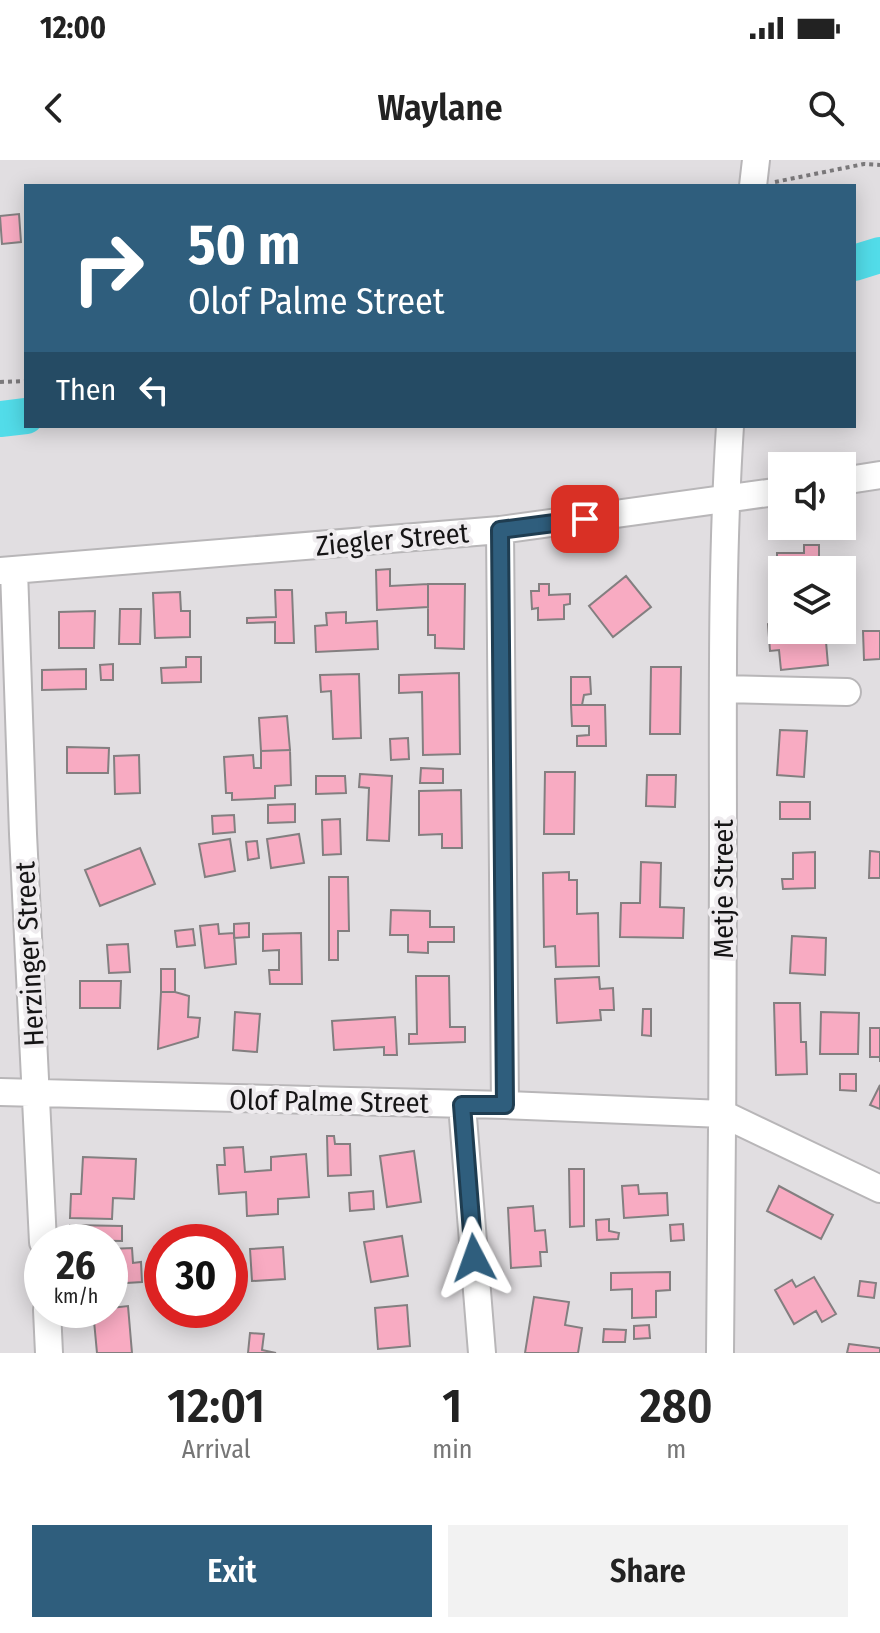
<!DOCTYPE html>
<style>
:root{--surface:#fff;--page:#f2f2f2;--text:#222;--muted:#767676;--accent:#2f5e7d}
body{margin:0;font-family:"Fira Sans Condensed",sans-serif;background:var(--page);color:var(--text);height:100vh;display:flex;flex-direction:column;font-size:30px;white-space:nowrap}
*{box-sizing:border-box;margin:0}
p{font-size:26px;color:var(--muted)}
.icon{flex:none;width:44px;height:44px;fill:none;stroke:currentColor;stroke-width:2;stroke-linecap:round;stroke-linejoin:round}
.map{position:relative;height:1193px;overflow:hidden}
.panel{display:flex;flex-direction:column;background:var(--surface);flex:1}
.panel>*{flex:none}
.hud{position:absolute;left:24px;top:24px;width:832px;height:244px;border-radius:0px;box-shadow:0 4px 20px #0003;background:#2f5e7d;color:#fff;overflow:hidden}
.buttons{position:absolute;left:768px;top:292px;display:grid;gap:16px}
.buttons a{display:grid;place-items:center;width:88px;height:88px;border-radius:0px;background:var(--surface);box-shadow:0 4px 20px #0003;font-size:40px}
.speed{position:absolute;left:24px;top:1064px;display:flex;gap:16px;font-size:40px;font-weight:700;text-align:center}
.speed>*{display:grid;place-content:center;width:104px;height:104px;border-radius:50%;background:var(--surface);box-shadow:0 4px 20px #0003;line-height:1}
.speed small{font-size:20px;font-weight:400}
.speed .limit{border:12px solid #d22;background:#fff;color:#111}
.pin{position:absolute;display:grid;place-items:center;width:68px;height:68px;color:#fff;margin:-34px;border-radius:16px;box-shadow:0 4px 12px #0006}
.me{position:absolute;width:88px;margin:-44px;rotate:356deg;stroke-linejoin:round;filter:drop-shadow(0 0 6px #0008)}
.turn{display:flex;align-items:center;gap:28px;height:168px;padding:0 32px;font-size:36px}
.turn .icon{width:104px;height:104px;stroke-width:2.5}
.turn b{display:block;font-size:56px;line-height:68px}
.then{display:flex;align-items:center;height:76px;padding:0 32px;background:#0003;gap:16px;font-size:30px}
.eta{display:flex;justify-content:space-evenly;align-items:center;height:136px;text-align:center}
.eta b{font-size:48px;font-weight:600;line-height:56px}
.cta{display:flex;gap:16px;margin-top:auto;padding:16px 32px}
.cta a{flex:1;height:92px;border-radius:0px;background:var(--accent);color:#fff;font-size:32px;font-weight:600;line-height:92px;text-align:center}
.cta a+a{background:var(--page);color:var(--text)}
.status{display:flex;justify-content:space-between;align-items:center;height:56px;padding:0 40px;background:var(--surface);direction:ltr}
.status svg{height:22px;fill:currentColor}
header{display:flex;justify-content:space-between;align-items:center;height:104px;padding:0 32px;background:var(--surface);font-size:36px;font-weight:600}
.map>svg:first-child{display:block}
</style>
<div class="status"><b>12:00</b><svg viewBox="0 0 49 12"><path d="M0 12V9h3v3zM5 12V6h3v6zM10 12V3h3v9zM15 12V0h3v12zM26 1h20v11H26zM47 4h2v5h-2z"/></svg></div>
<header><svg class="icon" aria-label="back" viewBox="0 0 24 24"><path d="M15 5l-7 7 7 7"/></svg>Waylane<svg class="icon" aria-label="search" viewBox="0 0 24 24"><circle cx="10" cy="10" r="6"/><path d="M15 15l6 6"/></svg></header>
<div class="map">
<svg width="880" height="1193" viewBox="0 0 880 1193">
<rect width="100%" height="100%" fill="#e1dee1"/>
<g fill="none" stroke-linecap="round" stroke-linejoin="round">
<path stroke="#52dce9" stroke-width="36" d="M854,103L880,95
M0,259L26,256"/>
</g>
<path fill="#f8abc2" stroke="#837f80" stroke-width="2" d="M19,54L21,82L2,84L0,56Z
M804,385H819V410H782V431H777V393H804Z
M390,409V426L428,424V447L377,450L376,410Z
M626,416L651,447L613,477L589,446Z
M428,424H465L464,489L435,488V475H428Z
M539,424H549V435L570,434V444L564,445V459L538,460V448L532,449L531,431H539Z
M275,430H292L294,483H275V462L247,463V458L276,457Z
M180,432L181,451H190V477L155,478L153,433Z
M120,449H141L140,484H119Z
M95,451L94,488H59V452Z
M346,452V463L377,461L378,489L316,492L315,466L327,465L326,453Z
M782,462V470H825L828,505L781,510L779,490L770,491L768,464Z
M863,471H880V499L864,500Z
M186,497H201V522L162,523L161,508L186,507Z
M113,504V520H101L100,505Z
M651,507H681L680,574H650Z
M86,509V529L42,530V510Z
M459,513L460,594L423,595L422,532L399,533V515Z
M359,514L361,578L333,579L331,531L321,532L320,515Z
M571,517H590L591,534L584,535L582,545H571Z
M571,545H605L606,586H577V576L589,575V566H572Z
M287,556L290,590L261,591L259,558Z
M780,570L807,571L804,617L777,615Z
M408,578L409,599L391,600L390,579Z
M67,587L109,588L108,613H67Z
M290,590L291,625L275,626V638L232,640V633H226L224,597L253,595L254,608H261V591Z
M139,595L140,633L115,634L114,596Z
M421,608L443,609V623H420Z
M545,612H575L574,674H544Z
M360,614L392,616L389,681L367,680L369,628L359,627Z
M647,615H676L675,647L646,646Z
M316,616H345L346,633L316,634Z
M461,630L462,688H442V674L419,675V631Z
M780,642H810V659H780Z
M295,644V662L268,663V645Z
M234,655L235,672L213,674L212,656Z
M340,659L341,694L323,695L322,660Z
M299,674L304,703L271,708L267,679Z
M230,679L235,711L205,717L199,684Z
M257,681L259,698L248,700L246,682Z
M140,688L155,724L100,746L85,710Z
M870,691L880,692V718H869Z
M815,692V728L783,729L782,719H793V693Z
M641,702L661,703L660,747L684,748L683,778L620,777L621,743H640Z
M569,712V720H577V754L598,753L599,806L556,807L555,786L544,787L543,713Z
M329,717H348L349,771H338V800H329Z
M391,750L430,751V767H454V782H428V793L408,792V775H390Z
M249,763V777L234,778V764Z
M218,764L219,774L234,773L236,804L205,808L200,766Z
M193,769L195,785L177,787L175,771Z
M301,773L302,824H270L269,810H279V790L263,791V774Z
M792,776L826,778L825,815L790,813Z
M128,784L130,812L109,813L107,785Z
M161,809H175V832H161Z
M416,816H449L450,867H465V882L409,884V874H417Z
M599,817L600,829L613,828L614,850H600L601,860L557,863L555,819Z
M80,821H121L120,848H80Z
M161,832H175L189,836L188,857L200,858L198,877L158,889Z
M774,843H800L801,882H806L807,914L776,915Z
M643,849H651V876L642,875Z
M235,852L260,854L257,892L233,890Z
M821,852L859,853L858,894H820Z
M395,857L397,895H384V887L334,890L332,861Z
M870,868H880V902V897H870Z
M840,914H856V931L840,930Z
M880,925V949L870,945Z
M327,976H334L335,984H350L351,1015L328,1016Z
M243,987L245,1012L271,1010V997L306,994L309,1037L278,1039V1054L247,1056L246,1032L219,1034L217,1005H225L224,988Z
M414,991L421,1042L387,1047L380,996Z
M83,997L136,999L134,1039L113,1038L112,1059L70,1058L71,1034H81Z
M569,1009H584V1066L570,1067Z
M638,1025L639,1034L667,1033L668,1055L624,1058L622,1026Z
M779,1026L833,1055L821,1079L767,1051Z
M373,1031L374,1049L350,1051L349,1033Z
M533,1046L535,1071L545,1070L547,1092H540L541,1106L511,1108L508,1048Z
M609,1059V1071L619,1073L618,1079L597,1080L596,1060Z
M683,1064L684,1080L671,1081L670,1065Z
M70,1065L122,1066V1081L70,1080Z
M402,1076L408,1116L371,1122L364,1082Z
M283,1087L285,1119L252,1121L250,1089Z
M132,1088L133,1103L141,1102L142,1122L110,1124V1089Z
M670,1112V1130L656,1131V1157L632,1158V1129L611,1130V1113Z
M814,1117L836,1154L822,1162L816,1151L794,1164L775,1130L792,1120L796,1127Z
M860,1121L876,1123L874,1138L858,1136Z
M534,1137L569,1142L565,1165L582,1168L578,1193H525Z
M407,1145L410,1186L378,1189L375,1148Z
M128,1146L132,1193H97L93,1150Z
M174,1150H201L202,1159L174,1160Z
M649,1165L650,1178L634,1179V1166Z
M604,1169L626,1170L625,1182H603Z
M250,1173L264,1174L262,1190L276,1193H248Z
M849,1184L880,1188V1193H847Z"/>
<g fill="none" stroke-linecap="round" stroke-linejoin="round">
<g stroke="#b8b6b8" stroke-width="30">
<path id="minor" d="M753,26L756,0
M842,321L880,315
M500,370L505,945
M14,410L23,674L43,1082
M0,411L500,370L782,331
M723,529L847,532
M0,932L505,945L723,954L880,1029
M462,945L482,1193
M47,1150L49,1193
M720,1193C722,1025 723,858 723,690C723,549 721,407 730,266"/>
</g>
<path stroke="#7b797b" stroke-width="4" stroke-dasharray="4 4" stroke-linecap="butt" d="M775,22L864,4L880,5
M0,222L26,221"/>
<use href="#minor" stroke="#fff" stroke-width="26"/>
</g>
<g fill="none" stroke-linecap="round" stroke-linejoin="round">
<g stroke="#1f3d51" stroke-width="20">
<path id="route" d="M474,1098L462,945H505L500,370L585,359"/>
</g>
<use href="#route" stroke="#2f5e7d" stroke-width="14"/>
</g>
<g text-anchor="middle" stroke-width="8" stroke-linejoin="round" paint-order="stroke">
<g font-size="28" fill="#151415" stroke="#eeebee">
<text transform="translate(392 379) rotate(-5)" y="10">Ziegler Street</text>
<text transform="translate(723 729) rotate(-90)" y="10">Metje Street</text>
<text transform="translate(29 794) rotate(-93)" y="10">Herzinger Street</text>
<text transform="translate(329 941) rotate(1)" y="10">Olof Palme Street</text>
</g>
</g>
</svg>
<div class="buttons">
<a><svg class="icon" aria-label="sound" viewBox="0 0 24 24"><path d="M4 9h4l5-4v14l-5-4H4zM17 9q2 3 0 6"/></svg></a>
<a><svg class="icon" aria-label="layers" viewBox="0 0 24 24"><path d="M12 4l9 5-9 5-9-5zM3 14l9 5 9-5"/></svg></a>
</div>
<div class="speed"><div>26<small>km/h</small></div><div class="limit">30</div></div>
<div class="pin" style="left:585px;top:359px;background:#d93025"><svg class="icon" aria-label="arrive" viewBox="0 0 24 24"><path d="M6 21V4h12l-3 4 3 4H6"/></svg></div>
<svg class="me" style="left:474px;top:1098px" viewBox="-20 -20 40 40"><path d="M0-17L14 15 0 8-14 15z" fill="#2f5e7d" stroke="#fff" stroke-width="4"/></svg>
<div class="hud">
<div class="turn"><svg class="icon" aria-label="right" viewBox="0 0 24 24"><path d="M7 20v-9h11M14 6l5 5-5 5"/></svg><div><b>50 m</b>Olof Palme Street</div></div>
<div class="then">Then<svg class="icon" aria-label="left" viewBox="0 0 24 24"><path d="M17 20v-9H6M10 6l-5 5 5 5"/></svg></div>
</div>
</div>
<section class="panel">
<div class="eta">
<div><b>12:01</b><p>Arrival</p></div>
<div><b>1</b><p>min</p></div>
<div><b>280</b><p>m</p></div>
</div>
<div class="cta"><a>Exit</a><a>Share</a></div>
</section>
